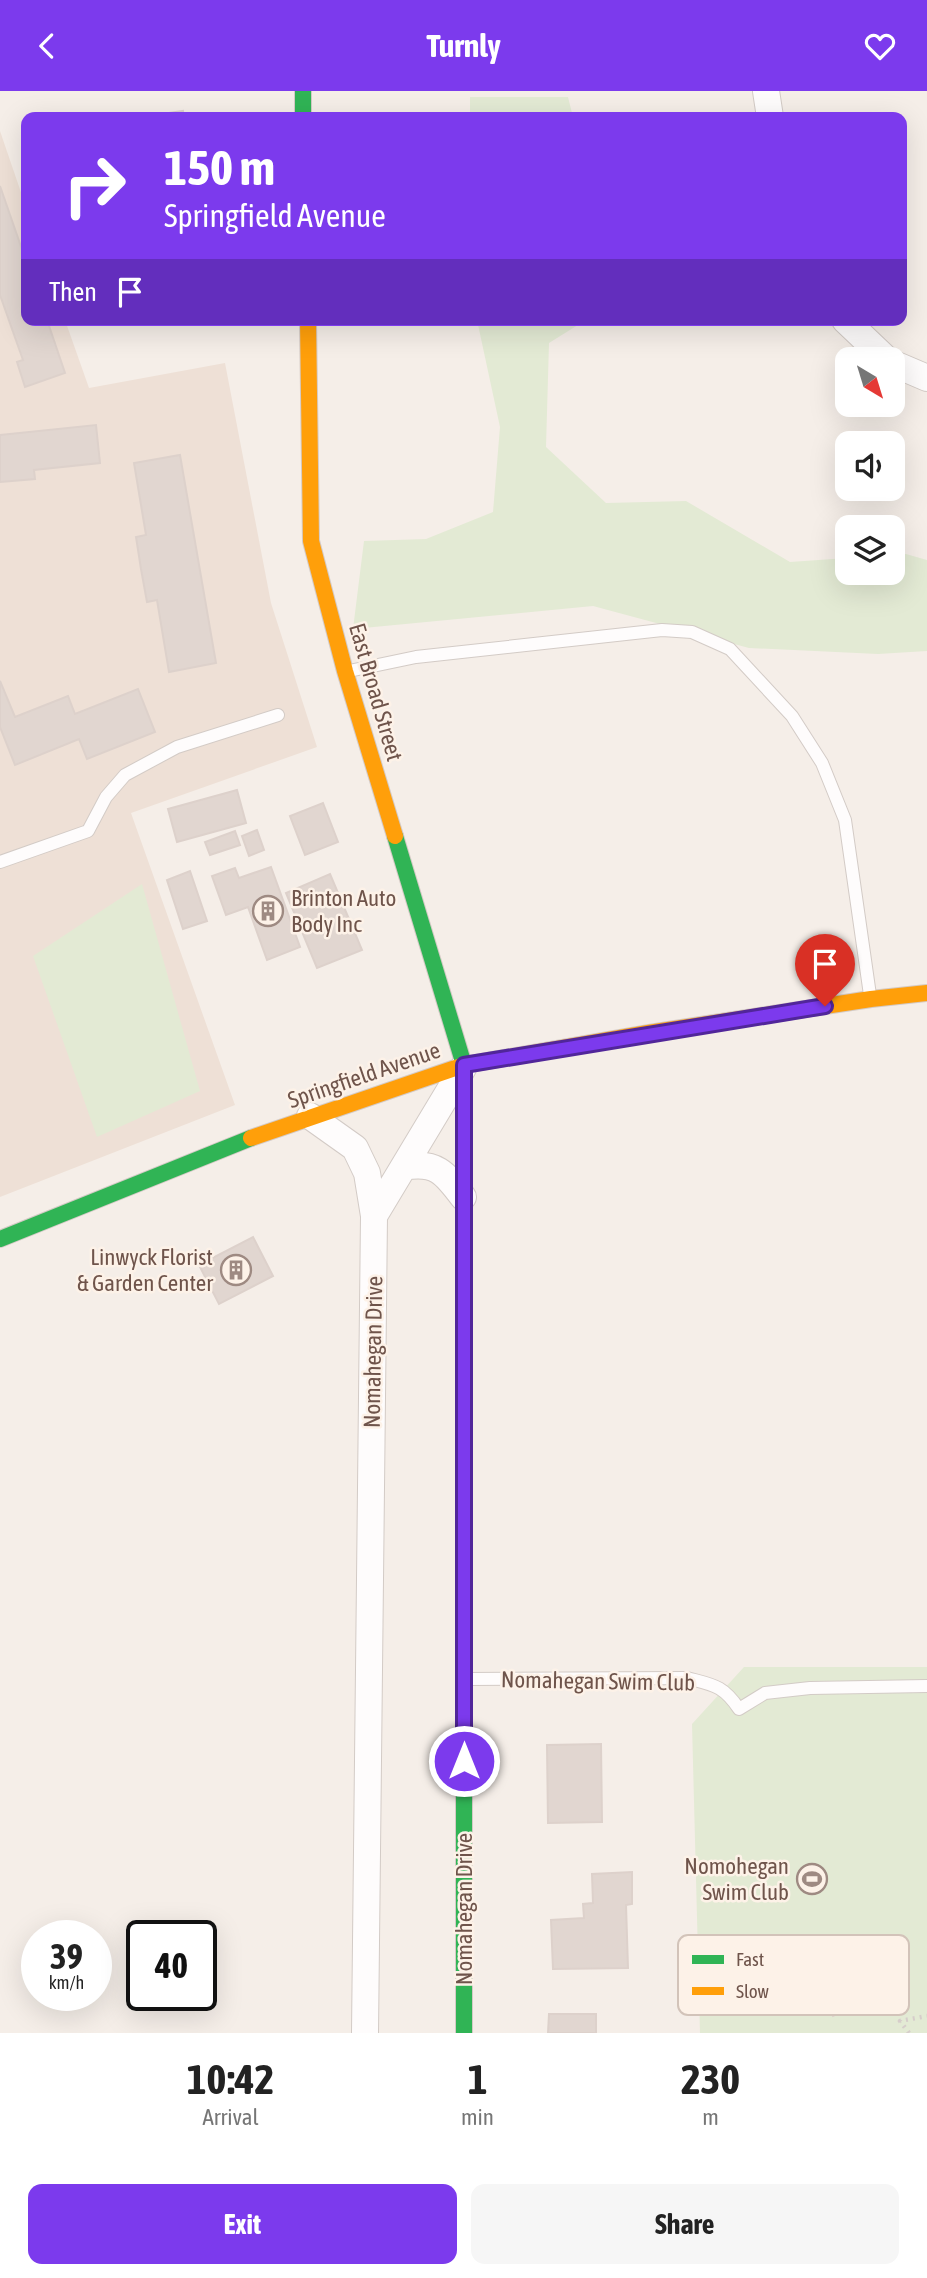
<!DOCTYPE html>
<style>
:root{--surface:#fff;--page:#f6f6f6;--text:#222;--muted:#767676;--accent:#7c3aed}
body{margin:0;font-family:"Asap Condensed",sans-serif;background:var(--page);color:var(--text);height:100vh;display:flex;flex-direction:column;font-size:26px;white-space:nowrap}
*{box-sizing:border-box;margin:0}
p{font-size:23px;color:var(--muted)}
.icon{flex:none;width:38px;height:38px;fill:none;stroke:currentColor;stroke-width:2;stroke-linecap:round;stroke-linejoin:round}
.map{position:relative;height:1942px;overflow:hidden}
.side{display:flex;flex-direction:column;background:var(--surface);flex:1}
.side>*{flex:none}
.banner{position:absolute;left:21px;top:21px;width:886px;height:214px;border-radius:14px;box-shadow:0 7px 28px #0002;background:#7c3aed;color:#fff;overflow:hidden}
.needle{width:46px;rotate:142deg}
.controls{position:absolute;left:835px;top:256px;display:grid;gap:14px}
.controls a{display:grid;place-items:center;width:70px;height:70px;border-radius:14px;background:var(--surface);box-shadow:0 7px 28px #0002;font-size:35px}
.speed{position:absolute;left:21px;top:1829px;display:flex;gap:14px;font-size:35px;font-weight:700;text-align:center}
.speed>*{display:grid;place-content:center;width:91px;height:91px;border-radius:50%;background:var(--surface);box-shadow:0 7px 28px #0002;line-height:1}
.speed small{font-size:18px;font-weight:400}
.speed .limit{border:4px solid #111;border-radius:10px;background:#fff;color:#111}
.pin{position:absolute;display:grid;place-items:center;width:60px;height:60px;color:#fff;margin:-72px -30px;border-radius:50% 50% 50% 0;rotate:-45deg;box-shadow:0 0 7px #0007}
.pin .icon{rotate:45deg}
.me{position:absolute;width:77px;margin:-38px;rotate:0deg;stroke-linejoin:round;filter:drop-shadow(0 0 5px #0008)}
.turn{display:flex;align-items:center;gap:24px;height:147px;padding:0 28px;font-size:32px}
.turn .icon{width:91px;height:91px;stroke-width:2.5}
.turn b{display:block;font-size:49px;line-height:60px}
.then{display:flex;align-items:center;height:66px;padding:0 28px;background:#0003;gap:14px;font-size:26px}
.eta{display:flex;justify-content:space-evenly;align-items:center;height:119px;text-align:center}
.eta b{font-size:42px;font-weight:700;line-height:49px}
.action{display:flex;gap:14px;margin-top:auto;padding:14px 28px}
.action a{flex:1;height:80px;border-radius:14px;background:var(--accent);color:#fff;font-size:28px;font-weight:700;line-height:80px;text-align:center}
.action a+a{background:var(--page);color:var(--text)}
header{display:flex;justify-content:space-between;align-items:center;height:91px;padding:0 28px;background:var(--accent);color:#fff;font-size:32px;font-weight:700}
.map>svg:first-child{display:block}
</style>
<header><svg class="icon" aria-label="back" viewBox="0 0 24 24"><path d="M15 5l-7 7 7 7"/></svg>Turnly<svg class="icon" aria-label="heart" viewBox="0 0 24 24"><path d="M12 20l-8-8c-3-5 5-10 8-4 3-6 11-1 8 4z"/></svg></header>
<div class="map">
<svg width="927" height="1942" viewBox="0 0 927 1942">
<rect width="100%" height="100%" fill="#f5eee8"/>
<path fill="#eee0d6" d="M0,40L26,116V229H65L89,297L225,272L271,512L317,656L131,722L235,1014L0,1106Z"/>
<path fill="#e3ead4" d="M470,6H568L573,26H470Z
M477,229H586L549,252L546,356L606,412L686,410L790,471L847,467V481H892L893,464L906,463L927,469V560L878,563L749,557L593,515L353,538L364,450L426,448L493,421L500,336Z
M142,793L200,1000L97,1046L33,865Z
M744,1576H927V1942H700L692,1633Z"/>
<path fill="#e1d6d0" stroke="#ddd1cb" stroke-width="2" d="M183,20L184,26H142Z
M0,95L26,170V229H47L65,282L25,296L17,271L23,269L0,204Z
M96,334L100,372L34,379L35,388L0,391V344Z
M180,364L216,572L169,581L157,509L147,511L141,478L136,446L146,444L134,372Z
M0,590L15,626L68,605L75,623L138,598L155,641L87,668L79,648L15,674L0,636Z
M237,699L246,732L177,751L168,718Z
M323,712L338,751L305,764L290,725Z
M257,739L264,759L249,765L242,745Z
M235,740L240,754L210,764L205,751Z
M271,776L300,856L267,869L248,816L226,824L212,785L235,777L239,787Z
M190,780L207,830L183,838L167,789Z
M330,783L362,859L317,877L286,802Z
M253,1146L273,1185L219,1213L199,1174Z
M601,1653L602,1731L548,1732L547,1654Z
M632,1781V1813L626,1814L628,1877L553,1878L551,1829L584,1827L583,1813L593,1812L592,1783Z
M851,1896L859,1913L833,1925L825,1908Z
M549,1923H596V1942H548Z"/>
<g fill="none" stroke-linecap="round" stroke-linejoin="round">
<g stroke="#d3cbc6" stroke-width="14">
<path id="lane" d="M349,580L416,566L662,539L692,541L730,558L792,625L822,672L845,729L870,904
M0,771L88,740L106,706L125,684L177,656L278,624
M468,1588L687,1587C713,1594 723,1594 739,1618L765,1602L810,1597L927,1595"/>
</g>
<g stroke="#d3cbc6" stroke-width="28">
<path id="street" d="M766,0L770,26
M845,229L886,268
M892,272L927,287
M310,1025L355,1057L367,1082L374,1125L365,1942
M404,1076C436,1070 445,1082 463,1106
M374,1125L463,977"/>
</g>
<g stroke="#d4cac5" stroke-width="18">
<path id="fast" d="M303,0V26
M395,745L464,974V1002
M0,1148L251,1047
M464,1297V1942"/>
</g>
<g stroke="#d4cac5" stroke-width="18">
<path id="slow" d="M308,229L311,450L345,580L395,745
M464,1002V1297
M251,1047L464,974L648,942L871,908L927,902"/>
</g>
<path stroke="#d6cdca" stroke-width="4.5" stroke-dasharray="2 5" stroke-linecap="butt" d="M909,1942L900,1930L927,1925"/>
<use href="#lane" stroke="#fefcfc" stroke-width="12"/>
<use href="#street" stroke="#fefcfc" stroke-width="26"/>
<use href="#fast" stroke="#30b455" stroke-width="16"/>
<use href="#slow" stroke="#ff9f0a" stroke-width="16"/>
</g>
<g fill="none" stroke-linecap="round" stroke-linejoin="round">
<g stroke="#51269a" stroke-width="18">
<path id="route" d="M464,1670V974L825,915"/>
</g>
<use href="#route" stroke="#7c3aed" stroke-width="12"/>
</g>
<defs>
<g id="building-ring" transform="scale(1.575)"><circle r="9.5" fill="#fdf2e8" stroke="#9e8a82" stroke-width="1.5"/><path d="M-4-6H4V6H1V3H-1V6H-4ZM-2.5-4.3h1.7v1.8h-1.7ZM.8-4.3h1.7v1.8H.8ZM-2.5-1h1.7V.8h-1.7ZM.8-1h1.7V.8H.8Z" fill="#9e8a82"/></g>
<g id="stadium-ring" transform="scale(1.575)"><circle r="9.5" fill="#fdf2e8" stroke="#9e8a82" stroke-width="1.5"/><path d="M0-5a6.5 5 0 1 0 0 10a6.5 5 0 1 0 0-10ZM-3.5-1.8h7v3.6h-7Z" fill="#9e8a82"/></g>
</defs>
<g fill-rule="evenodd">
<use href="#building-ring" x="268" y="820"/>
<use href="#building-ring" x="236" y="1179"/>
<use href="#stadium-ring" x="812" y="1788"/>
</g>
<g text-anchor="middle" stroke-width="5" stroke-linejoin="round" paint-order="stroke">
<g font-size="23" fill="#6f544b" stroke="#fdf2e8">
<text transform="translate(376 601) rotate(74)" y="8">East Broad Street</text>
<text transform="translate(364 984) rotate(-19)" y="8">Springfield Avenue</text>
<text transform="translate(373 1261) rotate(-89)" y="8">Nomahegan Drive</text>
<text transform="translate(598 1590) rotate(1)" y="8">Nomahegan Swim Club</text>
<text transform="translate(464 1818) rotate(-90)" y="8">Nomahegan Drive</text>
</g>
<g font-size="23" fill="#6f544b" stroke="#fdf2e8" text-anchor="end">
<text x="291" y="815" text-anchor="start">Brinton Auto<tspan x="291" dy="26">Body Inc</tspan></text>
<text x="213" y="1174">Linwyck Florist<tspan x="213" dy="26">&amp; Garden Center</tspan></text>
<text x="789" y="1783">Nomohegan<tspan x="789" dy="26">Swim Club</tspan></text>
</g>
</g>
<rect x="678" y="1844" width="231" height="80" rx="10" fill="#fdf2e8" stroke="#d2c3b9" stroke-width="2"/>
<rect x="692" y="1864" width="32" height="9" fill="#30b455"/>
<rect x="692" y="1896" width="32" height="8" fill="#ff9f0a"/>
<g font-size="19" fill="#6f544b">
<text x="736" y="1875">Fast</text>
<text x="736" y="1907">Slow</text>
</g>
</svg>
<div class="controls">
<a><svg class="needle" viewBox="-14 -14 28 28"><path d="M0-13l5 13h-10z" fill="#e53935"/><path d="M0 13l5-13h-10z" fill="#767676"/></svg></a>
<a><svg class="icon" aria-label="sound" viewBox="0 0 24 24"><path d="M4 9h4l5-4v14l-5-4H4zM17 9q2 3 0 6"/></svg></a>
<a><svg class="icon" aria-label="layers" viewBox="0 0 24 24"><path d="M12 4l9 5-9 5-9-5zM3 14l9 5 9-5"/></svg></a>
</div>
<div class="speed"><div>39<small>km/h</small></div><div class="limit">40</div></div>
<div class="pin" style="left:825px;top:915px;background:#d93025"><svg class="icon" aria-label="arrive" viewBox="0 0 24 24"><path d="M6 21V4h12l-3 4 3 4H6"/></svg></div>
<svg class="me" style="left:464px;top:1670px" viewBox="-20 -20 40 40"><circle r="17" fill="#7c3aed" stroke="#fff" stroke-width="3"/><path d="M0-11L8 9 0 5-8 9z" fill="#fff"/></svg>
<div class="banner">
<div class="turn"><svg class="icon" aria-label="right" viewBox="0 0 24 24"><path d="M7 20v-9h11M14 6l5 5-5 5"/></svg><div><b>150 m</b>Springfield Avenue</div></div>
<div class="then">Then<svg class="icon" aria-label="arrive" viewBox="0 0 24 24"><path d="M6 21V4h12l-3 4 3 4H6"/></svg></div>
</div>
</div>
<section class="side">
<div class="eta">
<div><b>10:42</b><p>Arrival</p></div>
<div><b>1</b><p>min</p></div>
<div><b>230</b><p>m</p></div>
</div>
<div class="action"><a>Exit</a><a>Share</a></div>
</section>
